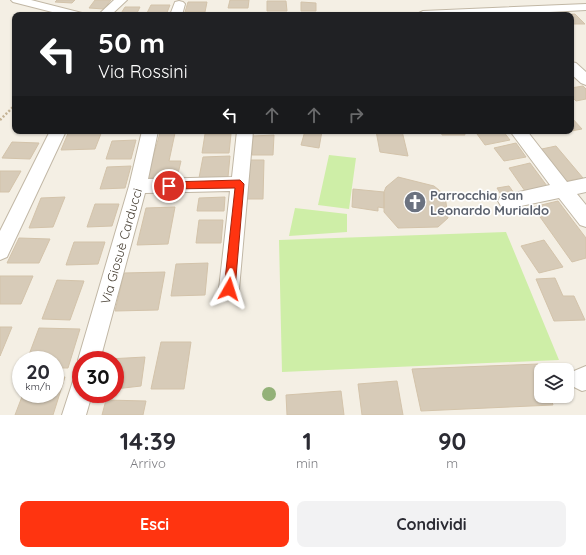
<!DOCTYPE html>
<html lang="it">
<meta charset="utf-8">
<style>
:root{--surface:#fff;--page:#f2f2f3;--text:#2b2b33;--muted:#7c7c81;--accent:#ff3410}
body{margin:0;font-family:Quicksand,sans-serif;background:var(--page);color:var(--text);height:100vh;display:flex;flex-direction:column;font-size:15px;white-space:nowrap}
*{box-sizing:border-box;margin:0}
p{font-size:13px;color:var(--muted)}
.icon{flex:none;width:22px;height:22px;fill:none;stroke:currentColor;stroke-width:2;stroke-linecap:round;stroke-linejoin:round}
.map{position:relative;height:415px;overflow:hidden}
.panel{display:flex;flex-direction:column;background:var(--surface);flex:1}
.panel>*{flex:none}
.top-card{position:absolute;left:12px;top:12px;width:562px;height:122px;border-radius:8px;box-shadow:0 1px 3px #0004;background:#202124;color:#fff;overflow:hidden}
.fabs{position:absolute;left:534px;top:363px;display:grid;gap:8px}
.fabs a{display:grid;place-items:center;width:40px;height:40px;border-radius:8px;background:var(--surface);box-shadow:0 1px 3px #0004;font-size:20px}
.speed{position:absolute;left:12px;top:351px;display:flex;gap:8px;font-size:20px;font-weight:700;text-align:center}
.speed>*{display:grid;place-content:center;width:52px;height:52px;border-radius:50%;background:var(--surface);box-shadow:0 1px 3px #0004;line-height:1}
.speed small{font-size:10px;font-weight:400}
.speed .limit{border:6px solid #d22;background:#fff;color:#111}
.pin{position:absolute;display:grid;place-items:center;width:34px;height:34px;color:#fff;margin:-17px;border:2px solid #fff;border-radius:50%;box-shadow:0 1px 4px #0007}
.me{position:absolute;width:44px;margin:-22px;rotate:6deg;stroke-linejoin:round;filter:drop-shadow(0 0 3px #0008)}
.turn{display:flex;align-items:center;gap:14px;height:84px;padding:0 20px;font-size:18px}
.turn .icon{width:52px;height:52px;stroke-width:2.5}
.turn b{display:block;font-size:28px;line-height:34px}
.lanes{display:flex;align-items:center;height:38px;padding:0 20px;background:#0003;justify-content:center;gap:20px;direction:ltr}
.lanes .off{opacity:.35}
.eta{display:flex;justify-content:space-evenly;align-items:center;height:68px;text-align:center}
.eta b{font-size:24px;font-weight:700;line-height:28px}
.primary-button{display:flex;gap:8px;margin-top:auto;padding:8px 20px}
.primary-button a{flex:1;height:46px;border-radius:8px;background:var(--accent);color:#fff;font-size:16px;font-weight:700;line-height:46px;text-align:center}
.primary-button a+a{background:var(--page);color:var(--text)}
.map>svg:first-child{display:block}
</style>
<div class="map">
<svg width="586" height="415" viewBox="0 0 586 415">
<rect width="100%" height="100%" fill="#f4efe4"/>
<path fill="#ceeea7" d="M329,155L356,158L349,209L318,205Z
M295,208L347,214V232L289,236Z
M506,232L559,360L282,372L279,240Z"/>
<path fill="#d7cbb8" stroke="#d3c3aa" d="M57,0H75L72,3L55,2Z
M95,0H111L104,9L89,8Z
M230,0H249L248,8H228Z
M267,1H286L287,11H267Z
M188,2H207L205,12H185Z
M301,2L316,3V11H301Z
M151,5H170L166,15H146Z
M125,7H140L136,15H120Z
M575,14L585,24H571V15H554Z
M583,86L586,89V99L576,101L571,96V88Z
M571,117L582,129L560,133L558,131H571Z
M69,131H102L95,149L61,150Z
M305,131H322L319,148L301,145Z
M376,131H402L408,156L380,152Z
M441,131H464L465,135H442Z
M491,131H503L510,140L485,145L477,134Z
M160,133H175L169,161H181L177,178H147Z
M205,134H231L229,153H202Z
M274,135L273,155H252L253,136Z
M136,140L131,159H106L112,141Z
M12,142L39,143L30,159L2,158Z
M516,143L526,157L504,161L494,148Z
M556,146L583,178L562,182L537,150Z
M230,156L228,177L199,178L203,157Z
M249,160H264L263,199H246Z
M530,163L547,186L525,191L509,168Z
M131,166L125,188L100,189L107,167Z
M0,171H21L9,192H0Z
M398,177L434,186L445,195L448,218L438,227L398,228L384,212V192L386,187Z
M509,186L514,193L502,196L497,188Z
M353,189L384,192V208L378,207V211L352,207Z
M65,197L53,227L29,228L41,198Z
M225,197L224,211H197L199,198Z
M558,201L586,238V258L572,262L533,207Z
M95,204H119L112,226L87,227Z
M175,207L168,244L137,245L146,208Z
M199,220H223L221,243H196Z
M19,238L50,239L39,263H7Z
M544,240L563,267L539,273L521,246Z
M74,242H105L98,264L66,265Z
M208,263L205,295L171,296L176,264Z
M165,272L158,310L115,311L124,273Z
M0,276H33L21,304H0Z
M555,278L563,296H574L585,320L554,321L536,279Z
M57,280L84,281L70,320L42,319Z
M0,327H12L0,356Z
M39,328L80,329L68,368H55V360H27Z
M161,342H191L184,389H151Z
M145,357L141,386L115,389V360L108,359Z
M538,364L541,373V396H550L553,405L421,411L412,369Z
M55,377H65L53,415H15L23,394H55Z
M397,381L403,415H362L358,384Z
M341,391L344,415H287L286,395Z
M106,400L146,401L143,415H102Z"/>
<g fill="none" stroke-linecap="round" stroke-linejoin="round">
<g stroke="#c1b7a5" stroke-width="2">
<path id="minor" d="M11,0H31L82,13L84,15H64L13,2Z
M114,0H127L111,15H98Z
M179,1L183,2L185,4L182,15H170L175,2Z
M586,4V10L494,15H417L419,13L423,11Z
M571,62L576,63L586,72V85L581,83L571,74Z
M50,131H66L7,257L0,260V231Z
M142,131H158L148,179L232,177L237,131H253L239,289L236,296L229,299L222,296L219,289L230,191L145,193L100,360H81V368L78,360L129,186Z
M510,131H527L567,182L586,178V192L577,194L586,205V227L580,225L559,198L507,209L501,206L498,201L501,196L550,185Z
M586,366V390L582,391L574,387L570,379L574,371Z
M81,377V394H92L86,415H62L73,381Z"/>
</g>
<path stroke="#c4b395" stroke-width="2.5" stroke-dasharray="2 2" stroke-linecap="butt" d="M0,120L15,105"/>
<use href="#minor" fill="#fff" fill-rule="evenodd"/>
</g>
<circle fill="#93b178" cx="269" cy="394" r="7"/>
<path fill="#ff3410" stroke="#a6220a" d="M240,180L244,184L235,289L233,292L229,294L226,292L224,289L235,188L169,189L165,186L169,182Z"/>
<defs>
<g id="church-disc" transform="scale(1.15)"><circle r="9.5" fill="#6b7280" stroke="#fff"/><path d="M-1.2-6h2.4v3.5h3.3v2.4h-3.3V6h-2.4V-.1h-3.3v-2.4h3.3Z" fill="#fff"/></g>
</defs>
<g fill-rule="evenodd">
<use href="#church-disc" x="415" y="202"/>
</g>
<g text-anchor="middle" stroke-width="3.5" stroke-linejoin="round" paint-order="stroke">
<g font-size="13" font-weight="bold" fill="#5b616d" stroke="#fff" text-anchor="start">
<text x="430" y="200">Parrocchia san<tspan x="430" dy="15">Leonardo Murialdo</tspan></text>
</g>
<g font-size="13" fill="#473f33" stroke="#fff">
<text transform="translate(121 246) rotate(-74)" y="5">Via Giosuè Carducci</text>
</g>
</g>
</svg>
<div class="fabs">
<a><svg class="icon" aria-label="layers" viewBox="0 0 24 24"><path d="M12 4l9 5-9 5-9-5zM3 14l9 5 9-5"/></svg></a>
</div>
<div class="speed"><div>20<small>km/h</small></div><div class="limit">30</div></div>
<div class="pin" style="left:169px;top:186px;background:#d93025"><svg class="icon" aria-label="arrive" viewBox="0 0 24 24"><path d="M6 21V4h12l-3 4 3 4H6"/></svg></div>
<svg class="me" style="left:229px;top:289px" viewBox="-20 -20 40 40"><path d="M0-17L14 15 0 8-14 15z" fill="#ff3410" stroke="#fff" stroke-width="4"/></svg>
<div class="top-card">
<div class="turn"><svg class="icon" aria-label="left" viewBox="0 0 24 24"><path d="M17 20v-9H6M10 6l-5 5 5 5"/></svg><div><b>50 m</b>Via Rossini</div></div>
<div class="lanes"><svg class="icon" aria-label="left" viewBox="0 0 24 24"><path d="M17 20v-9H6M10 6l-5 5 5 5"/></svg><svg class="icon off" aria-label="ahead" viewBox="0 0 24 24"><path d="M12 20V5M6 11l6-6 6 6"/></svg><svg class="icon off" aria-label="ahead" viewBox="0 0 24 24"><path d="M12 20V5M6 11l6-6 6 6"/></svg><svg class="icon off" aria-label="right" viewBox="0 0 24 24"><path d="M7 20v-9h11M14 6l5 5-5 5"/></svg></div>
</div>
</div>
<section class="panel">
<div class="eta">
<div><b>14:39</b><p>Arrivo</p></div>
<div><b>1</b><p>min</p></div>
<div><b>90</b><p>m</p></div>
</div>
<div class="primary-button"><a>Esci</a><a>Condividi</a></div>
</section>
